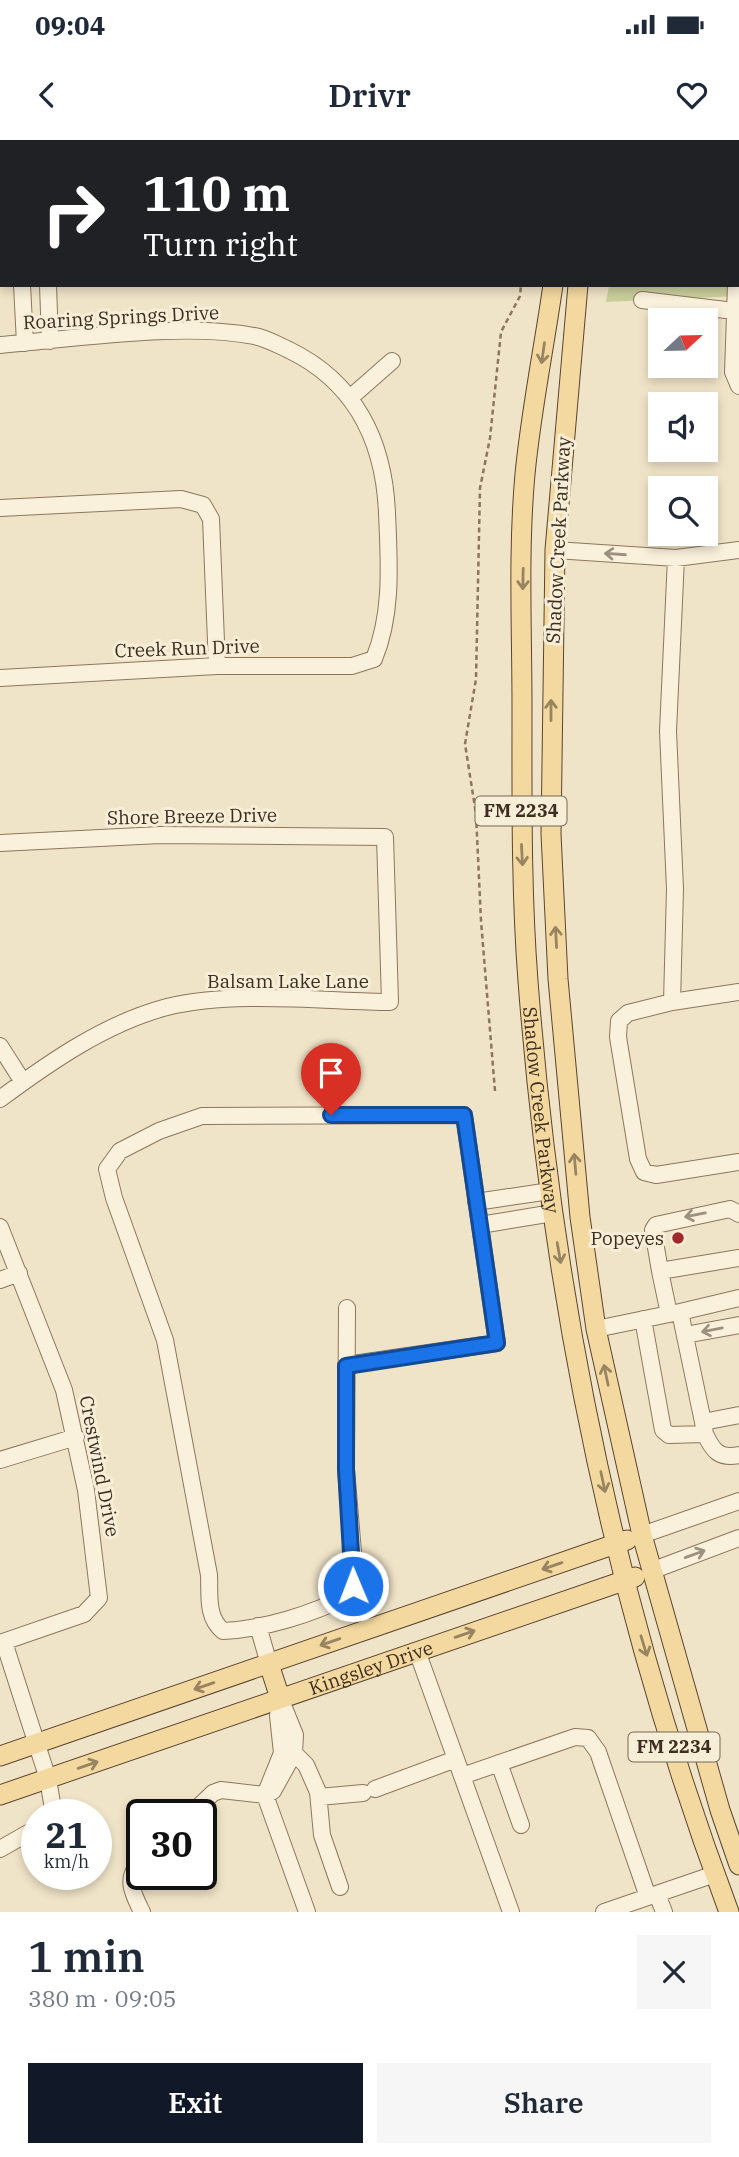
<!DOCTYPE html>
<meta charset="utf-8">
<style>
:root{--surface:#fff;--page:#f6f6f7;--text:#1f2937;--muted:#747a83;--accent:#111827}
body{margin:0;font-family:"IBM Plex Serif",serif;background:var(--page);color:var(--text);height:100vh;display:flex;flex-direction:column;font-size:26px;white-space:nowrap}
*{box-sizing:border-box;margin:0}
p{font-size:23px;color:var(--muted)}
.icon{flex:none;width:38px;height:38px;fill:none;stroke:currentColor;stroke-width:2;stroke-linecap:round;stroke-linejoin:round}
.map{position:relative;height:1772px;overflow:hidden}
.drawer{display:flex;flex-direction:column;background:var(--surface);flex:1}
.drawer>*{flex:none}
.guide{position:absolute;left:0px;top:0px;width:740px;height:147px;box-shadow:0 4px 10px #0003;background:#202124;color:#fff;overflow:hidden}
.needle{width:46px;rotate:68deg}
.buttons{position:absolute;left:648px;top:168px;display:grid;gap:14px}
.buttons a{display:grid;place-items:center;width:70px;height:70px;border-radius:0px;background:var(--surface);box-shadow:0 4px 10px #0003;font-size:35px}
.speed{position:absolute;left:21px;top:1659px;display:flex;gap:14px;font-size:35px;font-weight:700;text-align:center}
.speed>*{display:grid;place-content:center;width:91px;height:91px;border-radius:50%;background:var(--surface);box-shadow:0 4px 10px #0003;line-height:1}
.speed small{font-size:18px;font-weight:400}
.speed .limit{border:4px solid #111;border-radius:10px;background:#fff;color:#111}
.pin{position:absolute;display:grid;place-items:center;width:60px;height:60px;color:#fff;margin:-72px -30px;border-radius:50% 50% 50% 0;rotate:-45deg;box-shadow:0 0 7px #0007}
.pin .icon{rotate:45deg}
.me{position:absolute;width:77px;margin:-38px;rotate:359deg;stroke-linejoin:round;filter:drop-shadow(0 0 5px #0008)}
.turn{display:flex;align-items:center;gap:24px;height:147px;padding:0 28px;font-size:32px}
.turn .icon{width:91px;height:91px;stroke-width:2.5}
.turn b{display:block;font-size:49px;line-height:60px}
.round{display:grid;place-items:center;flex:none;width:74px;height:74px;border-radius:0px;background:var(--page)}
.head{display:flex;align-items:center;justify-content:space-between;height:119px;padding:0 28px}
h1{font-size:42px;font-weight:600;line-height:52px}
.action{display:flex;gap:14px;margin-top:auto;padding:14px 28px}
.action a{flex:1;height:80px;border-radius:0px;background:var(--accent);color:#fff;font-size:28px;font-weight:600;line-height:80px;text-align:center}
.action a+a{background:var(--page);color:var(--text)}
.status{display:flex;justify-content:space-between;align-items:center;height:49px;padding:0 35px;background:var(--surface);direction:ltr}
.status svg{height:19px;fill:currentColor}
header{display:flex;justify-content:space-between;align-items:center;height:91px;padding:0 28px;background:var(--surface);font-size:32px;font-weight:600}
.map>svg:first-child{display:block}
</style>
<div class="status"><b>09:04</b><svg viewBox="0 0 49 12"><path d="M0 12V9h3v3zM5 12V6h3v6zM10 12V3h3v9zM15 12V0h3v12zM26 1h20v11H26zM47 4h2v5h-2z"/></svg></div>
<header><svg class="icon" aria-label="back" viewBox="0 0 24 24"><path d="M15 5l-7 7 7 7"/></svg>Drivr<svg class="icon" aria-label="heart" viewBox="0 0 24 24"><path d="M12 20l-8-8c-3-5 5-10 8-4 3-6 11-1 8 4z"/></svg></header>
<div class="map">
<svg width="739" height="1772" viewBox="0 0 739 1772">
<defs>
<pattern id="farmland-rules" width="6" height="5" patternUnits="userSpaceOnUse" patternTransform="scale(1.75)"><rect width="6" height="5" fill="#e6deb5"/><path d="M0 2.5h6" fill="none" stroke="#c6bf9b"/></pattern>
</defs>
<rect width="100%" height="100%" fill="#f0e4c8"/>
<path fill="url(#farmland-rules)" d="M67,0H545V2Z"/>
<path fill="#c9cf9b" d="M634,0H739V156L606,162L609,145H738V2Z"/>
<g fill="none" stroke-linecap="round" stroke-linejoin="round">
<g stroke="#8d765c" stroke-width="18">
<path id="minor" d="M16,0V2
M41,0V2
M301,0V2
M0,65H2
M0,95H2
M22,145L25,203
M48,145L50,201
M736,145L733,232L739,246
M642,160L734,171
M0,205C73,199 184,182 254,196C266,198 278,205 289,210C355,242 384,301 387,373C389,422 393,473 374,519L352,526H217L0,538
M351,257L392,221
M0,368L181,359L203,365L211,379L217,526
M555,410L676,418L739,410
M676,418L668,591L675,749L672,862L628,873L619,881L618,897L638,1019L644,1032L656,1035L739,1022
M0,703L160,695L385,697L390,862C322,861 233,851 167,867C106,883 50,922 0,959
M672,862L739,852
M0,906L23,942
M476,1062L550,1051
M480,1085L553,1073
M0,1087L64,1250L86,1350L99,1458L84,1474L0,1503
M660,1131L653,1090L656,1085L730,1069L739,1074
M0,1140L19,1133
M680,1172L739,1158
M669,1174L680,1172L703,1282L739,1275
M643,1179L663,1290L669,1295L705,1294L703,1282
M596,1189L669,1174L660,1131L739,1118
M685,1195L739,1185
M346,1225L497,1203L464,975L202,976L159,991L120,1011L107,1029L114,1058L165,1200L209,1435C210,1455 206,1477 223,1491C265,1489 312,1474 350,1455L354,1424L346,1329L347,1168
M705,1294C713,1311 719,1319 739,1315
M0,1320L76,1297
M642,1395L739,1361
M651,1431L739,1398
M258,1486L269,1524
M4,1502L48,1639L54,1675
M417,1511L511,1772
M280,1558L278,1576L282,1613L265,1655L307,1772
M285,1613H294L306,1625L318,1652L322,1695L340,1747
M499,1623L521,1685
M462,1636L575,1597L588,1598L598,1612L648,1757
M375,1649L456,1619
M319,1657L363,1653
M190,1675L213,1653L221,1650L265,1655L273,1651L294,1613L295,1595L280,1558
M0,1709L37,1688
M657,1754L664,1772
M142,1772C132,1752 124,1738 142,1720
M604,1772L715,1734"/>
</g>
<g stroke="#5b4430" stroke-width="21">
<g id="major">
<path d="M573,2V0"/>
<path d="M598,2V0"/>
<path id="s1" d="M553,145C544,208 531,271 525,334C518,411 522,490 522,567C522,658 521,750 528,841C552,1158 617,1474 729,1772"/>
<path d="M578,145L555,410L551,694L558,839L580,1077L596,1189L642,1395L720,1670L739,1725"/>
<path d="M269,1524L280,1558"/>
<path d="M0,1616L627,1400"/>
<path id="s2" d="M0,1655L635,1437"/>
</g>
</g>
<path stroke="#8d765c" stroke-width="2.5" stroke-dasharray="5 3.5" stroke-linecap="butt" d="M0,48L2,47
M495,951L481,781L476,674L465,604L476,539L480,348L490,298L501,192L520,156L521,145"/>
<use href="#minor" stroke="#faf1dc" stroke-width="16"/>
<use href="#major" stroke="#f3d9a0" stroke-width="19"/>
</g>
<defs><path id="oneway-shaft" d="M-6 0H5M1.5-3L5.5 0L1.5 3" fill="none" stroke-width="1.6" stroke-linecap="round" stroke-linejoin="round" transform="scale(1.75)"/></defs>
<g stroke="#988460">
<use href="#oneway-shaft" transform="translate(543 213) rotate(98)"/>
<use href="#oneway-shaft" transform="translate(523 439) rotate(91)"/>
<use href="#oneway-shaft" transform="translate(551 570) rotate(-90)"/>
<use href="#oneway-shaft" transform="translate(522 715) rotate(87)"/>
<use href="#oneway-shaft" transform="translate(556 797) rotate(-93)"/>
<use href="#oneway-shaft" transform="translate(575 1024) rotate(-95)"/>
<use href="#oneway-shaft" transform="translate(559 1113) rotate(80)"/>
<use href="#oneway-shaft" transform="translate(606 1235) rotate(-102)"/>
<use href="#oneway-shaft" transform="translate(603 1342) rotate(78)"/>
<use href="#oneway-shaft" transform="translate(552 1426) rotate(161)"/>
<use href="#oneway-shaft" transform="translate(465 1494) rotate(-19)"/>
<use href="#oneway-shaft" transform="translate(330 1502) rotate(161)"/>
<use href="#oneway-shaft" transform="translate(644 1506) rotate(73)"/>
<use href="#oneway-shaft" transform="translate(204 1546) rotate(161)"/>
<use href="#oneway-shaft" transform="translate(88 1625) rotate(-19)"/>
</g>
<g stroke="#9c907e">
<use href="#oneway-shaft" transform="translate(615 414) rotate(-176)"/>
<use href="#oneway-shaft" transform="translate(695 1075) rotate(169)"/>
<use href="#oneway-shaft" transform="translate(712 1190) rotate(169)"/>
<use href="#oneway-shaft" transform="translate(695 1414) rotate(-20)"/>
</g>
<g fill="none" stroke-linecap="round" stroke-linejoin="round">
<g stroke="#114b97" stroke-width="18">
<path id="route" d="M331,975H464L497,1203L346,1226V1329L353,1446"/>
</g>
<use href="#route" stroke="#1a73e8" stroke-width="12"/>
</g>
<circle fill="#9e2a2b" stroke="#f7eed8" stroke-width="2.5" cx="678" cy="1098" r="7"/>
<g text-anchor="middle" stroke-width="6" stroke-linejoin="round" paint-order="stroke">
<g fill="#f7eed8" stroke="#756857" stroke-width="2">
<rect x="475.5" y="656.5" width="91" height="29" rx="5"/>
<rect x="628.5" y="1592.5" width="91" height="29" rx="5"/>
</g>
<g font-size="18" font-weight="bold" fill="#3d2e20">
<text x="521" y="677">FM 2234</text>
<text x="674" y="1613">FM 2234</text>
</g>
<g font-size="19" fill="#3d2e20" stroke="#f7eed8">
<text transform="translate(121 177) rotate(-3)" y="7">Roaring Springs Drive</text>
<text transform="translate(558 400) rotate(-87)" y="7">Shadow Creek Parkway</text>
<text transform="translate(187 508) rotate(-2)" y="7">Creek Run Drive</text>
<text transform="translate(192 676) rotate(-1)" y="7">Shore Breeze Drive</text>
<text x="288" y="848">Balsam Lake Lane</text>
<text dy="7" stroke="none"><textPath href="#s1" startOffset="828">Shadow Creek Parkway</textPath></text>
<text transform="translate(100 1326) rotate(79)" y="7">Crestwind Drive</text>
<text dy="7" stroke="none"><textPath href="#s2" startOffset="392">Kingsley Drive</textPath></text>
</g>
<g font-size="19" fill="#3d2e20" stroke="#f7eed8" text-anchor="end">
<text x="664" y="1105">Popeyes</text>
</g>
</g>
</svg>
<div class="buttons">
<a><svg class="needle" viewBox="-14 -14 28 28"><path d="M0-13l5 13h-10z" fill="#e53935"/><path d="M0 13l5-13h-10z" fill="#747a83"/></svg></a>
<a><svg class="icon" aria-label="sound" viewBox="0 0 24 24"><path d="M4 9h4l5-4v14l-5-4H4zM17 9q2 3 0 6"/></svg></a>
<a><svg class="icon" aria-label="search" viewBox="0 0 24 24"><circle cx="10" cy="10" r="6"/><path d="M15 15l6 6"/></svg></a>
</div>
<div class="speed"><div>21<small>km/h</small></div><div class="limit">30</div></div>
<div class="pin" style="left:331px;top:975px;background:#d93025"><svg class="icon" aria-label="arrive" viewBox="0 0 24 24"><path d="M6 21V4h12l-3 4 3 4H6"/></svg></div>
<svg class="me" style="left:353px;top:1446px" viewBox="-20 -20 40 40"><circle r="17" fill="#1a73e8" stroke="#fff" stroke-width="3"/><path d="M0-11L8 9 0 5-8 9z" fill="#fff"/></svg>
<div class="guide">
<div class="turn"><svg class="icon" aria-label="right" viewBox="0 0 24 24"><path d="M7 20v-9h11M14 6l5 5-5 5"/></svg><div><b>110 m</b>Turn right</div></div>
</div>
</div>
<section class="drawer">
<div class="head"><div><h1>1 min</h1><p>380 m · 09:05</p></div><a class="round"><svg class="icon" aria-label="close" viewBox="0 0 24 24"><path d="M6 6l12 12M18 6L6 18"/></svg></a></div>
<div class="action"><a>Exit</a><a>Share</a></div>
</section>
